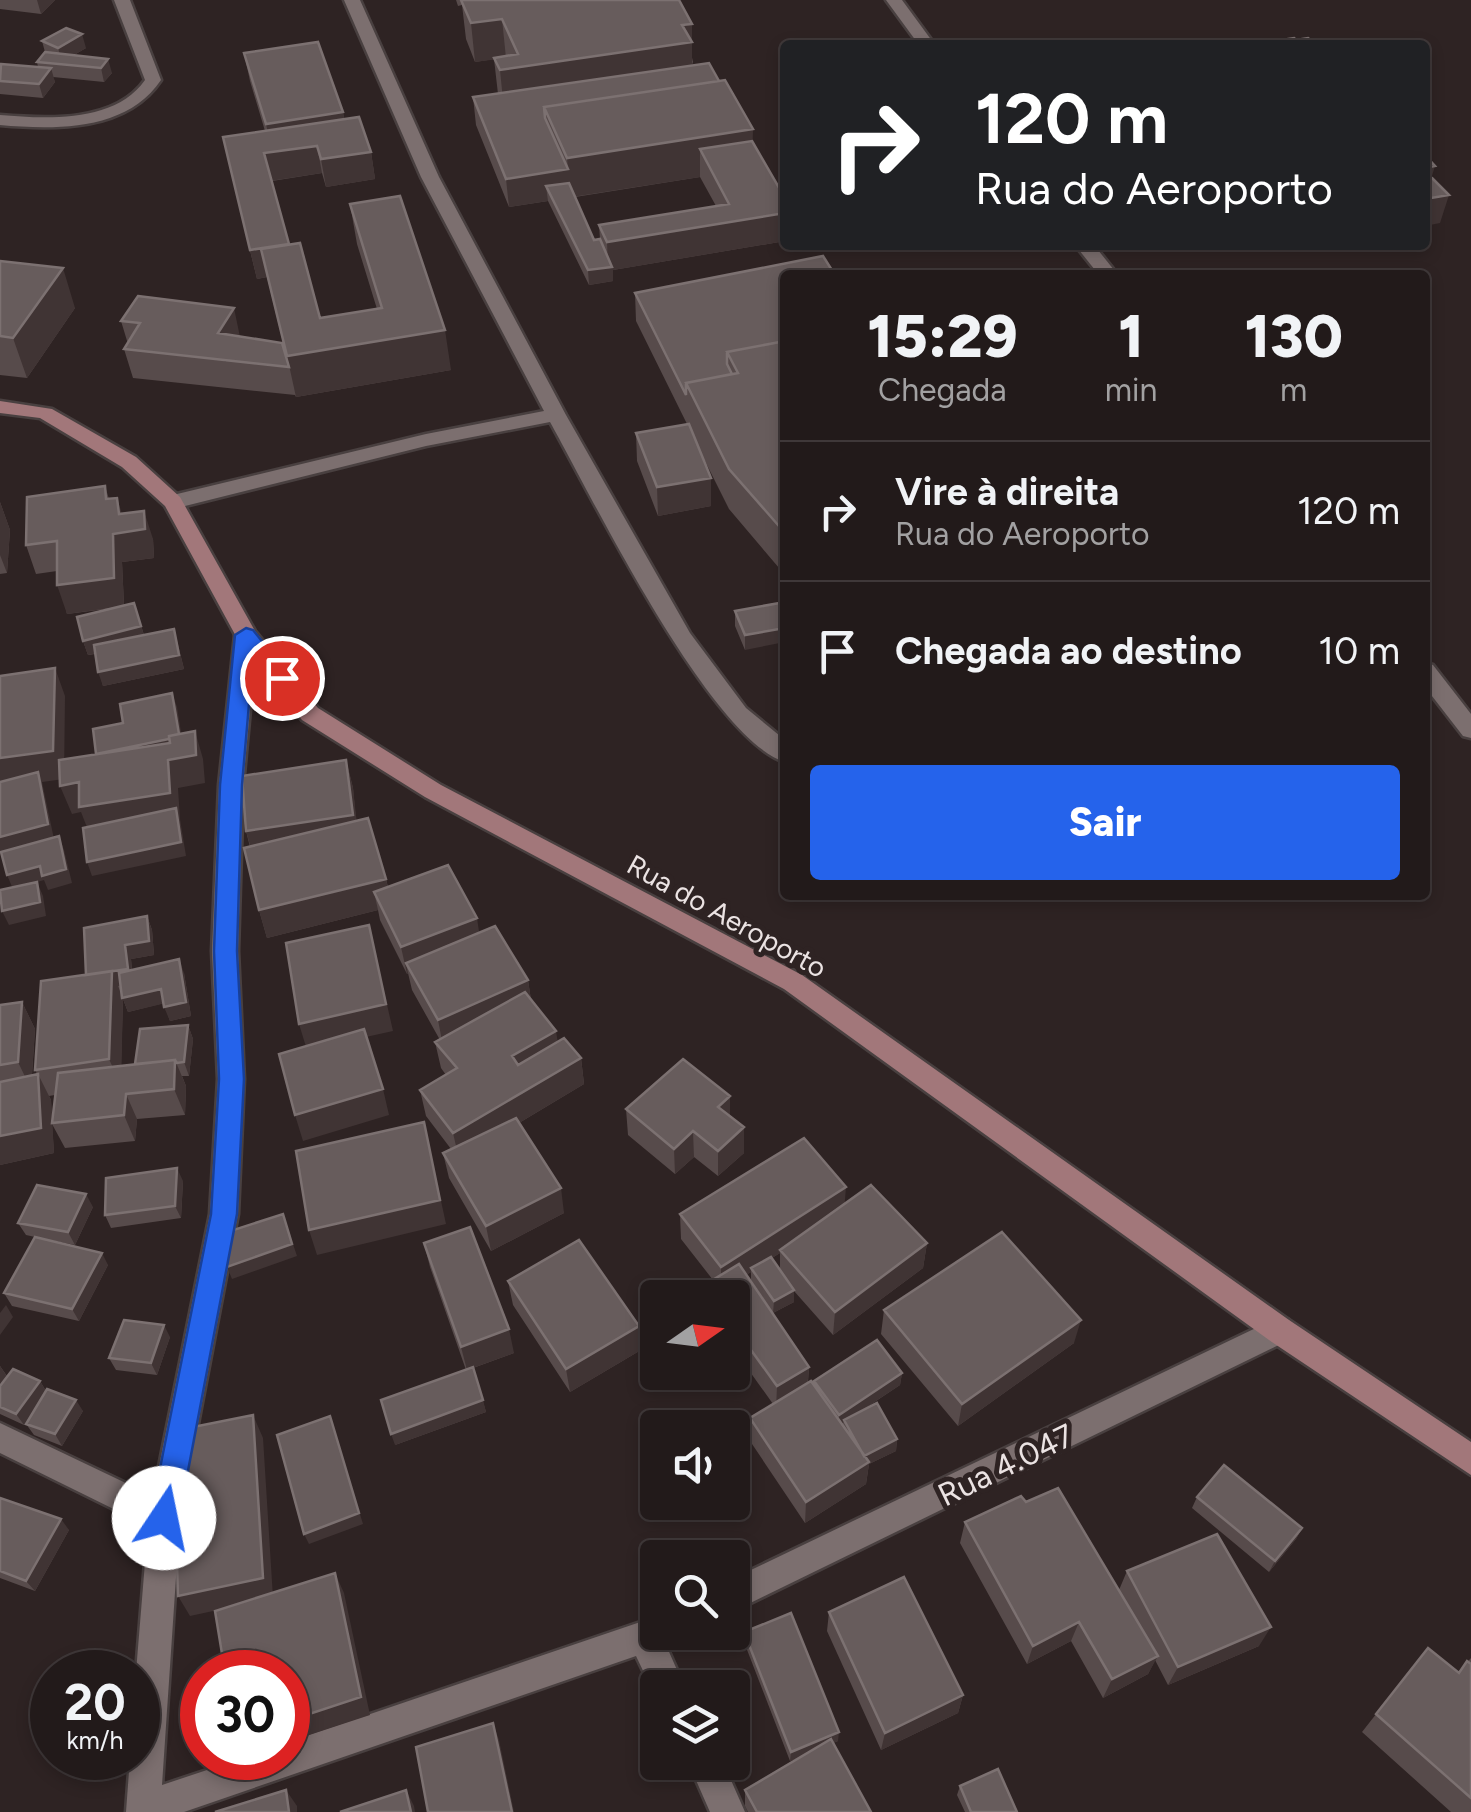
<!DOCTYPE html>
<html lang="pt">
<meta charset="utf-8">
<style>
:root{--surface:#221a1a;--page:#2a2323;--text:#f1f3f6;--muted:#a2a1a2;--line:#3f3839;--accent:#2563eb}
body{margin:0;font-family:Figtree,sans-serif;background:var(--page);color:var(--text);height:100vh;display:flex;flex-direction:column;font-size:38px;white-space:nowrap}
*{box-sizing:border-box;margin:0}
p{font-size:32px;color:var(--muted)}
.icon{flex:none;width:55px;height:55px;fill:none;stroke:currentColor;stroke-width:2;stroke-linecap:round;stroke-linejoin:round}
.map{position:relative;flex:1;overflow:hidden}
.side{position:absolute;left:780px;top:270px;width:650px;height:630px;display:flex;flex-direction:column;background:var(--surface);border-radius:10px;box-shadow:0 5px 15px #0003,0 0 0 2px var(--line)}
.side>*{flex:none}
.guide{position:absolute;left:780px;top:40px;width:650px;height:210px;border-radius:10px;box-shadow:0 5px 15px #0003,0 0 0 2px var(--line);background:#202124;color:#fff;overflow:hidden}
.needle{width:65px;rotate:76deg}
.tools{position:absolute;left:640px;top:1280px;display:grid;gap:20px}
.tools a{display:grid;place-items:center;width:110px;height:110px;border-radius:10px;background:var(--surface);box-shadow:0 5px 15px #0003,0 0 0 2px var(--line);font-size:50px}
.speed{position:absolute;left:30px;top:1650px;display:flex;gap:20px;font-size:50px;font-weight:700;text-align:center}
.speed>*{display:grid;place-content:center;width:130px;height:130px;border-radius:50%;background:var(--surface);box-shadow:0 5px 15px #0003,0 0 0 2px var(--line);line-height:1}
.speed small{font-size:25px;font-weight:400}
.speed .limit{border:15px solid #d22;background:#fff;color:#111}
.pin{position:absolute;display:grid;place-items:center;width:85px;height:85px;color:#fff;margin:-42px;border:5px solid #fff;border-radius:50%;box-shadow:0 2px 10px #0007}
.me{position:absolute;width:110px;margin:-55px;rotate:11deg;stroke-linejoin:round;filter:drop-shadow(0 0 8px #0008)}
.turn{display:flex;align-items:center;gap:35px;height:210px;padding:0 30px;font-size:45px}
.turn .icon{width:130px;height:130px;stroke-width:2.5}
.turn b{display:block;font-size:70px;line-height:85px}
.eta{display:flex;justify-content:space-evenly;align-items:center;height:170px;text-align:center}
.eta b{font-size:60px;font-weight:800;line-height:70px}
.action{display:flex;gap:20px;margin-top:auto;padding:20px 30px}
.action a{flex:1;height:115px;border-radius:10px;background:var(--accent);color:#fff;font-size:40px;font-weight:800;line-height:115px;text-align:center}
ul{padding:0;list-style:none}
li{display:flex;align-items:center;gap:30px;height:140px;padding:0 30px;border-top:2px solid var(--line)}
li div{flex:1}
li b{display:block;font-size:38px}
li em{font-style:normal}
.map>svg:first-child{display:block}
</style>
<div class="map">
<svg width="1471" height="1812" viewBox="0 0 1471 1812">
<rect width="100%" height="100%" fill="#2e2323"/>
<g fill="none" stroke-linecap="round" stroke-linejoin="round">
<g stroke="#494040" stroke-width="5">
<path id="service" d="M114,0H130L161,80C127,131 56,130 0,125V115C47,119 115,123 145,80Z
M344,0H360L439,177L566,415L690,633L746,708L785,740V762C710,739 591,495 550,422L426,446L173,509L163,502L173,495L426,434L544,411L421,177Z
M886,0H902L935,45H919Z
M1075,245H1094L1118,275H1099Z
M1425,663L1433,665L1471,714V738L1463,736L1425,687Z"/>
</g>
<g stroke="#494040" stroke-width="5">
<path id="minor" d="M246,627L257,635L243,785L238,951L244,1079L238,1214L180,1518L162,1785L243,1758H288V1742L658,1616V1632H674L666,1645L685,1688H658L657,1700L636,1656L184,1812H126L130,1758H138L136,1672L148,1526L0,1453V1423L153,1496L210,1214L218,1079L212,951L219,785L235,635Z
M1279,1317L1289,1320L1294,1330L1289,1340L732,1612V1579Z
M688,1762H723L745,1812H710Z"/>
</g>
<g stroke="#494040" stroke-width="5">
<path id="secondary" d="M0,401L52,409L136,457L180,497L255,631L318,708L441,785L802,975L1289,1320L1471,1442V1475L1269,1340L784,989L425,797L302,720L238,640L165,506L122,467L40,418L0,413Z"/>
</g>
<use href="#service" fill="#7c6f6f" fill-rule="evenodd"/>
<use href="#minor" fill="#7c6f6f" fill-rule="evenodd"/>
<use href="#secondary" fill="#a2777a" fill-rule="evenodd"/>
</g>
<path fill="#574b4b" fill-rule="evenodd" d="M0,0H55L41,14L0,9Z
M456,0H679L693,62L692,65L752,141L785,198V241L613,270V281L589,285L548,201L509,207L476,125L473,97L498,94L494,59L475,62L466,39L462,5L458,6ZM700,177L716,206L599,225L600,239L594,240L575,197Z
M42,41L86,48L74,55L112,73L104,82L53,77L55,82L43,98L0,94V65L38,67L37,62L45,52Z
M244,53L343,112L344,119L371,152L375,179L326,187L322,173L272,181L289,245L320,318L377,309L357,244L350,204L451,370L296,397L295,395L133,378L124,349L128,344L121,321L240,336L285,351L267,277L257,279L229,165L265,131L250,81Z
M0,261L75,308L27,378L0,375Z
M785,275V575L729,509L698,447L711,506L658,516L637,461L636,433L687,424L636,321L635,293Z
M105,486L109,499L122,514L153,539L154,558L122,562L124,605L134,603L144,635L174,629L184,669L103,686L95,654L88,655L83,641L114,608L67,614L57,571L36,574L26,545Z
M0,502L10,530L7,573L0,574Z
M785,602L745,650L735,626V611Z
M346,760L353,788L356,821L386,879L388,887L479,932L528,980L531,1000L558,1042L581,1058L584,1084L519,1123L564,1213L491,1251L449,1178L443,1153L451,1149L426,1116L420,1090L446,1075L441,1068L435,1042L440,1040L412,990L408,973L407,974L380,920L378,910L267,938L259,910L250,847L246,831Z
M147,916L152,930L154,955L131,959L132,970L184,973L191,1016L170,1021L164,1003L128,1012L123,999L121,1066L135,1064L188,1025L193,1039L189,1076H182L186,1086L185,1115L137,1119L135,1141L65,1148L52,1124L54,1153L0,1165V1005L22,1002L35,1029L32,1075L37,1074L35,1070L86,975ZM55,1095L52,1121L51,1100L49,1096Z
M626,1109L730,1117L744,1153L718,1176L694,1157L675,1174L628,1135Z
M183,1181L181,1218L111,1228L105,1215Z
M845,1203L927,1243L923,1268L833,1335L794,1291V1302L773,1313L751,1280V1272L746,1275L809,1367L808,1382L813,1385L814,1381L902,1373L900,1385L858,1413L897,1439L896,1451L869,1464L866,1484L805,1523L750,1441V1418L773,1404L738,1355L713,1280L681,1239L680,1214ZM780,1253V1269L772,1258Z
M93,1207L75,1245L45,1239L108,1265L79,1321L12,1306L4,1293L35,1237L26,1235L18,1223Z
M424,1243L514,1353L473,1368L486,1412L395,1445L466,1370L430,1267Z
M508,1281L639,1326L641,1350L570,1392L513,1305Z
M884,1310L1074,1343L958,1426L881,1334Z
M170,1337L157,1375L116,1370L109,1358Z
M0,1366L7,1376L40,1381L46,1391L83,1411L62,1446L34,1435L26,1424L32,1413L24,1425L0,1414Z
M1197,1497L1302,1528L1296,1539L1269,1572L1192,1508Z
M0,1498L69,1530L35,1591L0,1578Z
M1026,1502L1119,1590L1127,1571L1259,1646L1168,1685L1155,1660L1148,1674L1103,1698L1071,1641L1027,1664L960,1543L965,1522Z
M829,1612L963,1695L958,1713L881,1750L827,1631Z
M744,1632L838,1741L833,1743L871,1812H748L745,1806V1790L802,1756L790,1761L744,1642Z
M1428,1648L1458,1672L1471,1658V1812H1451L1362,1732Z
M960,1786L1017,1812H965L957,1795Z"/>
<path fill="#403434" d="M37,0H55L41,14Z
M502,19L506,58L475,62L471,23Z
M692,24V78L560,98L504,110L500,70Z
M82,34L86,48L62,62L58,48Z
M108,59L112,73L104,82L101,68Z
M51,68L55,82L43,98L39,84Z
M343,112L347,139L272,151L266,124Z
M753,129L752,168L700,149V177L553,200L546,186L548,201L509,207L506,179L568,169L567,158Z
M317,146L322,173L270,181L264,153Z
M371,152L375,179L326,187L321,159Z
M1435,166L1425,199L1449,195L1440,223L1425,226V168Z
M785,213V241L613,270V281L589,285L588,270L608,267L607,242Z
M1297,245H1321L1296,250Z
M261,249L267,277L257,279L250,250Z
M63,268L75,308L27,378L13,338Z
M234,308L240,337L225,362L218,333Z
M445,330L451,370L296,397L287,356Z
M711,478V506L658,516L657,487Z
M117,498L126,527L144,511L153,539L154,558L122,562L124,606L67,614L57,585L113,534L119,514Z
M0,502L10,530L7,573L0,555Z
M141,626L146,641L88,655L83,641Z
M785,628V642L745,650V635Z
M174,629L184,669L103,686L98,672Z
M55,668L65,696L64,779L42,782L54,839L0,853V758Z
M172,693L177,707L184,751L96,754Z
M195,731L203,759L205,783L178,788L180,819L186,856L92,876L87,862L90,835L81,812L72,814L60,786L168,760Z
M346,760L353,788L359,843L254,859L246,831Z
M59,836L64,850L72,883L48,890L44,880L37,882L43,896L46,916L9,925L2,911L13,889L7,875Z
M386,879L392,907L374,892L378,910L267,938L259,910Z
M147,916L152,930L154,955L131,959L133,983L118,986L123,998L161,989L166,1003L128,1012L123,999L121,1086L109,1059L86,977L125,945Z
M477,918L481,945L406,963L408,973L407,974L401,947Z
M369,925L393,1031L307,1050L299,1024Z
M179,959L184,973L191,1016L170,1021L164,1007Z
M528,980L532,1007L443,1046L438,1020Z
M22,1002L35,1029L31,1089L18,1062Z
M188,1025L193,1039L189,1076L184,1062Z
M556,1031L560,1057L516,1083L512,1056Z
M581,1058L584,1084L459,1159L453,1133Z
M175,1060L186,1086L185,1115L174,1089Z
M38,1074L51,1100L54,1153L0,1165V1136Z
M383,1089L389,1115L303,1141L295,1115Z
M126,1094L137,1119L135,1141L124,1115Z
M730,1096V1122L718,1107Z
M424,1122L446,1224L317,1255L309,1230Z
M744,1127V1153L718,1176V1151Z
M693,1131L694,1157L675,1174L674,1149Z
M177,1168L183,1181L181,1218L175,1206Z
M846,1187L844,1212L780,1250V1253L753,1270L751,1268V1272L721,1291V1267Z
M561,1188L564,1213L491,1251L486,1226Z
M86,1194L93,1207L75,1245L68,1232Z
M283,1214L297,1256L232,1279L227,1267Z
M927,1243L923,1268L833,1335L835,1312Z
M102,1253L108,1265L79,1321L72,1309Z
M794,1290V1302L773,1313L774,1301Z
M6,1305L13,1317L0,1335V1313Z
M1081,1320L1074,1343L958,1426L962,1404Z
M164,1325L170,1337L157,1375L151,1363Z
M639,1326L641,1350L570,1392L566,1369Z
M509,1329L514,1353L467,1370L461,1347Z
M738,1332V1355L732,1358V1335Z
M0,1366L8,1378L0,1391Z
M809,1367L807,1389L776,1409L777,1386Z
M902,1373L900,1385L838,1426L839,1415Z
M40,1381L47,1393L24,1425L16,1414Z
M76,1400L83,1411L62,1446L55,1434Z
M483,1400L486,1412L395,1445L391,1434Z
M253,1415L263,1438L273,1598L190,1616L178,1596Z
M330,1416L363,1524L309,1544L304,1534Z
M897,1439L896,1451L869,1464L866,1484L805,1523L806,1502L864,1456Z
M61,1519L69,1530L35,1591L26,1581Z
M1302,1528L1296,1539L1269,1572L1275,1561Z
M335,1573L344,1593L370,1715L288,1742V1721Z
M1079,1622L1071,1641L1027,1664L1033,1646Z
M1271,1627L1259,1646L1168,1685L1178,1667Z
M1158,1656L1148,1674L1103,1698L1112,1679Z
M963,1695L958,1713L881,1750L885,1733Z
M493,1723L499,1740L514,1812H512Z
M839,1732L838,1741L790,1761L791,1752Z
M286,1790L297,1806V1812H289Z
M406,1790L414,1806L415,1812H411Z"/>
<path fill="#675c5c" stroke="#7c7171" stroke-width="2.5" d="M461,0H679L692,24L682,25L692,42L500,70L494,58L518,54L502,19L471,23Z
M66,28L82,34L58,48L42,41Z
M1294,38L1296,40L1264,45H1248Z
M1308,38L1316,45H1264Z
M318,42L343,112L266,124L244,53Z
M45,52L108,59L101,68L37,62Z
M709,63L719,81L544,107L545,118L568,169L506,179L473,97Z
M1,64L51,68L39,84L0,81Z
M725,80L753,129L567,158L544,107Z
M359,117L371,152L321,159L317,146L264,153L289,244L250,250L223,137Z
M752,141L785,198V213L607,242L599,225L729,204L700,149Z
M1425,155L1435,166L1425,168Z
M1432,178L1449,195L1425,199V179Z
M569,183L594,240L600,239L612,267L588,270L546,186Z
M400,196L445,330L287,356L261,249L300,243L320,318L382,308L350,204Z
M823,256L835,275H785V341L727,352V364L732,374L686,383V395L635,293Z
M0,261L63,268L13,338L0,336Z
M138,296L234,308L218,333L282,343L289,367L124,349L140,323L121,321Z
M785,341V533L729,469L686,383L738,373L727,352Z
M689,424L711,478L657,487L636,433Z
M105,486L106,499L117,498L119,514L144,511L145,529L113,534L114,578L57,585V541L26,545L27,497Z
M785,602V628L745,635L735,611Z
M134,603L141,626L83,641L77,617Z
M174,629L179,655L98,672L94,645Z
M55,668L53,751L0,758V676Z
M172,693L179,734L169,736V739L96,754L93,729L123,723L120,704Z
M195,731L196,755L168,760L170,793L79,807V782L60,786L59,760L170,743L169,736Z
M346,760L353,815L246,831L242,776Z
M38,772L48,824L0,837V782Z
M176,808L181,842L87,862L83,828Z
M368,818L386,879L259,910L244,848Z
M59,836L66,869L42,876L40,866L7,875L1,852Z
M448,865L477,918L401,947L374,892Z
M37,882L40,902L2,911L0,890Z
M147,916L149,941L125,945L128,969L86,975L84,928Z
M369,925L386,1004L299,1024L286,943Z
M495,926L528,980L438,1020L406,963Z
M179,959L186,1002L164,1007L161,989L122,998L119,973Z
M112,971L109,1059L35,1070L41,981Z
M525,992L556,1031L512,1056L518,1065L564,1038L581,1058L453,1133L420,1090L457,1068L435,1042Z
M22,1002L18,1062L0,1065V1005Z
M188,1025L184,1062L177,1063L175,1060L135,1064L140,1029Z
M364,1029L383,1089L295,1115L279,1054Z
M683,1059L730,1096L718,1107L744,1127L718,1151L693,1131L674,1149L626,1109Z
M175,1060L174,1089L126,1094L124,1115L52,1123L58,1073Z
M38,1074L41,1128L0,1136V1082Z
M516,1118L561,1188L486,1226L443,1153Z
M424,1122L440,1200L309,1230L296,1151Z
M804,1138L846,1187L721,1267L680,1214Z
M177,1168L175,1206L105,1215L106,1178Z
M37,1185L86,1194L68,1232L18,1223Z
M871,1185L927,1243L835,1312L780,1250Z
M283,1214L292,1244L227,1267L218,1235Z
M470,1227L509,1329L461,1347L424,1243Z
M1002,1232L1081,1320L962,1404L884,1310Z
M35,1237L102,1253L72,1309L4,1293Z
M579,1240L639,1326L566,1369L508,1281Z
M771,1257L794,1290L774,1301L751,1268Z
M739,1264L809,1367L777,1386L738,1332L732,1335V1298H683Z
M124,1320L164,1325L151,1363L109,1358Z
M877,1340L902,1373L839,1415L814,1381Z
M473,1367L483,1400L391,1434L381,1400Z
M13,1369L40,1381L16,1414L0,1407V1386Z
M811,1381L869,1462L806,1502L750,1418Z
M47,1389L76,1400L55,1434L26,1424Z
M877,1403L897,1439L864,1456L844,1420Z
M253,1415L263,1578L178,1596L173,1431Z
M330,1416L359,1513L304,1534L277,1435Z
M1224,1465L1302,1528L1275,1561L1197,1497Z
M1058,1488L1158,1656L1112,1679L1079,1622L1033,1646L965,1522L1021,1496L1026,1502Z
M0,1498L61,1519L26,1581L0,1571Z
M1217,1534L1271,1627L1178,1667L1127,1571Z
M335,1573L361,1697L288,1721V1672H225L215,1611Z
M904,1577L963,1695L885,1733L829,1612Z
M791,1613L839,1732L791,1752L744,1632Z
M1428,1648L1459,1673L1467,1661L1471,1664V1798L1376,1714Z
M493,1723L512,1812H428L416,1747Z
M831,1739L871,1812H757L745,1790Z
M998,1769L1017,1812H971L960,1786Z
M286,1790L289,1812H215Z
M406,1790L411,1812H340Z"/>
<path fill="#2563eb" stroke="#184099" stroke-width="2.5" d="M246,628L253,630L292,678L282,685L275,683L253,658L242,785L237,951L244,1079L237,1214L179,1518L174,1527L164,1531L154,1527L150,1518L211,1214L219,1079L214,951L220,785L235,635Z"/>
<g text-anchor="middle" stroke-width="10" stroke-linejoin="round" paint-order="stroke">
<g font-size="28" fill="#ebe3e3" stroke="#2e2323">
<text transform="translate(727 916) rotate(29)" y="10">Rua do Aeroporto</text>
</g>
<g font-size="32" fill="#ebe3e3" stroke="#2e2323">
<text transform="translate(1006 1465) rotate(-26)" y="11">Rua 4.047</text>
</g>
</g>
</svg>
<div class="tools">
<a><svg class="needle" viewBox="-14 -14 28 28"><path d="M0-13l5 13h-10z" fill="#e53935"/><path d="M0 13l5-13h-10z" fill="#a2a1a2"/></svg></a>
<a><svg class="icon" aria-label="sound" viewBox="0 0 24 24"><path d="M4 9h4l5-4v14l-5-4H4zM17 9q2 3 0 6"/></svg></a>
<a><svg class="icon" aria-label="search" viewBox="0 0 24 24"><circle cx="10" cy="10" r="6"/><path d="M15 15l6 6"/></svg></a>
<a><svg class="icon" aria-label="layers" viewBox="0 0 24 24"><path d="M12 4l9 5-9 5-9-5zM3 14l9 5 9-5"/></svg></a>
</div>
<div class="speed"><div>20<small>km/h</small></div><div class="limit">30</div></div>
<div class="pin" style="left:282px;top:678px;background:#d93025"><svg class="icon" aria-label="arrive" viewBox="0 0 24 24"><path d="M6 21V4h12l-3 4 3 4H6"/></svg></div>
<svg class="me" style="left:164px;top:1518px" viewBox="-20 -20 40 40"><circle r="19" fill="#fff"/><path d="M0-13L10 11 0 6-10 11z" fill="#2563eb"/></svg>
<div class="guide">
<div class="turn"><svg class="icon" aria-label="right" viewBox="0 0 24 24"><path d="M7 20v-9h11M14 6l5 5-5 5"/></svg><div><b>120 m</b>Rua do Aeroporto</div></div>
</div>
<section class="side">
<div class="eta">
<div><b>15:29</b><p>Chegada</p></div>
<div><b>1</b><p>min</p></div>
<div><b>130</b><p>m</p></div>
</div>
<ul>
<li><svg class="icon" aria-label="right" viewBox="0 0 24 24"><path d="M7 20v-9h11M14 6l5 5-5 5"/></svg><div><b>Vire à direita</b><p>Rua do Aeroporto</p></div><em>120 m</em></li>
<li><svg class="icon" aria-label="arrive" viewBox="0 0 24 24"><path d="M6 21V4h12l-3 4 3 4H6"/></svg><div><b>Chegada ao destino</b></div><em>10 m</em></li>
</ul>
<div class="action"><a>Sair</a></div>
</section>
</div>
